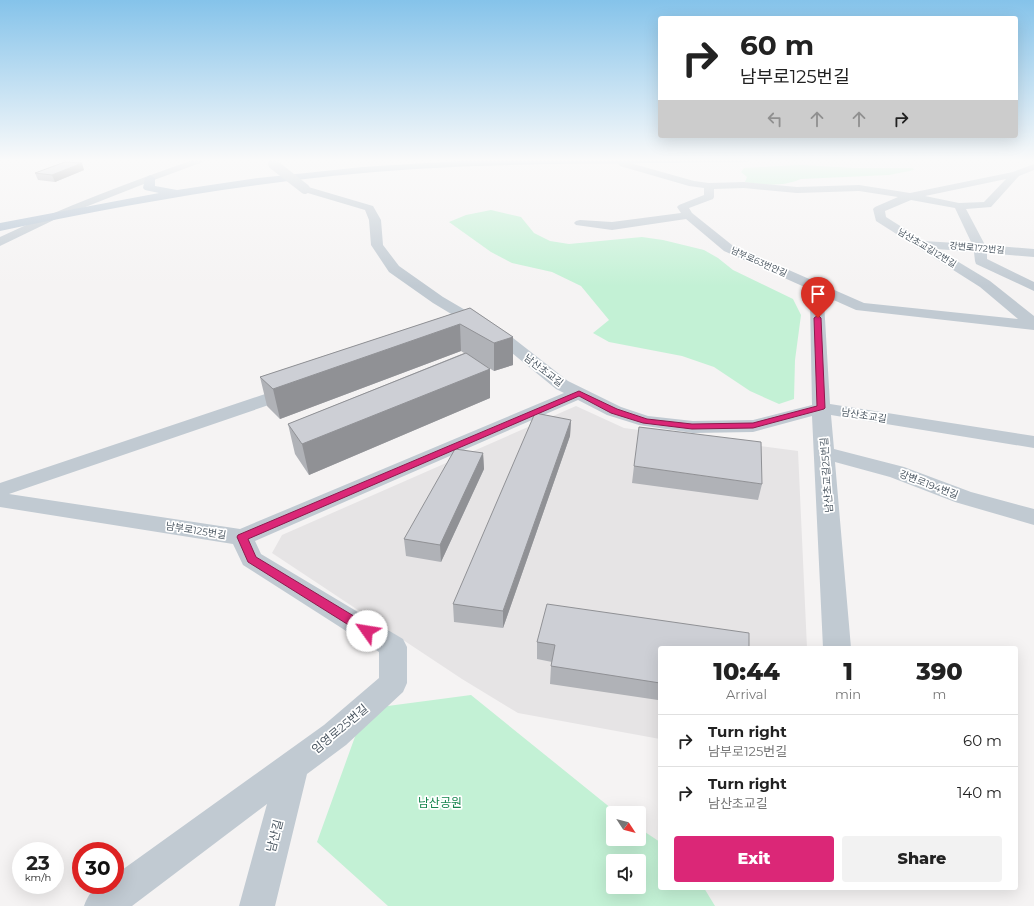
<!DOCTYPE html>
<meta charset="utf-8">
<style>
:root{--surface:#fff;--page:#f2f2f2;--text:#222;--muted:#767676;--line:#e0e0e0;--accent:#db2777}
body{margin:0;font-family:Montserrat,"Noto Sans KR",sans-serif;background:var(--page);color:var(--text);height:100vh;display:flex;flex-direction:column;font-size:15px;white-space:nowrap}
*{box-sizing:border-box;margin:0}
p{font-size:13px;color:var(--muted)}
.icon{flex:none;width:22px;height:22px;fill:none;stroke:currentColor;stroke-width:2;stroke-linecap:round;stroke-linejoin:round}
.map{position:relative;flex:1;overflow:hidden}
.side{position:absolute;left:658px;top:646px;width:360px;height:244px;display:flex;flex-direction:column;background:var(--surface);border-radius:4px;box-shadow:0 4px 16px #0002}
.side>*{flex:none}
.hud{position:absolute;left:658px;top:16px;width:360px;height:122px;border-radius:4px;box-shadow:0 4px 16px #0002;background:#fff;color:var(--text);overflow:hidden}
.needle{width:26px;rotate:126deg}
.tools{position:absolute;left:606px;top:806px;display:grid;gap:8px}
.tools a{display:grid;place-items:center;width:40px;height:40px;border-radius:4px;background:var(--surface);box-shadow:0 4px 16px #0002;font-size:20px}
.speed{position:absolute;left:12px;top:842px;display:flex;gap:8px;font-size:20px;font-weight:700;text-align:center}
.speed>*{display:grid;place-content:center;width:52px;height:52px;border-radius:50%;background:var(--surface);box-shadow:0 4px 16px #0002;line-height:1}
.speed small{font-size:10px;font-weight:400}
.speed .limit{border:6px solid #d22;background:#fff;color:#111}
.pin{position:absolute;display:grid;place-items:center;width:34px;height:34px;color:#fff;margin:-41px -17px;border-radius:50% 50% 50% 0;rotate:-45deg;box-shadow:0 0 4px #0007}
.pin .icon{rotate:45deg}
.me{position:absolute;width:44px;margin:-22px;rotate:302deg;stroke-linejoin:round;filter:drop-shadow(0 0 3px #0008)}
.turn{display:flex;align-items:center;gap:14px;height:84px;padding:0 16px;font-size:18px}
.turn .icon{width:52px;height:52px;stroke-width:2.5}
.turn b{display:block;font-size:28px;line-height:34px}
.lanes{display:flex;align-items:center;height:38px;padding:0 16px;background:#0003;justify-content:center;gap:20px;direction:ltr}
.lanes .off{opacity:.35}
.eta{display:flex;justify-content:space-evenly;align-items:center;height:68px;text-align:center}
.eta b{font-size:24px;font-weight:800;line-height:28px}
.button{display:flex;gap:8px;margin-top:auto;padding:8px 16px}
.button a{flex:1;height:46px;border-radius:4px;background:var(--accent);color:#fff;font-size:16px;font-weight:800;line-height:46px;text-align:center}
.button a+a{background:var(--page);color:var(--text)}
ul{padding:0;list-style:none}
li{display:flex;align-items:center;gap:12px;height:52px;padding:0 16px;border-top:1px solid var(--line)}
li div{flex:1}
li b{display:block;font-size:15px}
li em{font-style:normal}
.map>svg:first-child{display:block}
</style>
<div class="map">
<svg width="1034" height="906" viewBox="0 0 1034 906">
<rect width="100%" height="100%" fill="#f5f3f3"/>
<path fill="#e6e4e5" d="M576,406L624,428L798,451L807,648H660V739L518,713L462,679L272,553L282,535Z"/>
<path fill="#c3f1d5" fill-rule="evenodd" d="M801,165L854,168H913L914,170L889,175L801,179C781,187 766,185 745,182L747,177L741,172L744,168Z
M491,210L521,217L534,233L550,241L569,244L642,237L663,240L704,250L718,258L733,270L793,299L801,315L795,360L794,399L779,404L750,391L714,367L682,356L609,342L593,333L609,320L581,286L552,272L512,263L491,252L449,222L466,215Z
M471,695L617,813H613V839H639V828L660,842V888H704L715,906H388L317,842L365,709ZM613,861H639V887H613Z"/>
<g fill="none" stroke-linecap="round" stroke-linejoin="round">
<path fill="#c1cad2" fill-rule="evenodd" d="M196,159H211L154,180L60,217L0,246V237C64,207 129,182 196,159Z
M623,161L694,181L709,183L744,182L797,187L859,185L910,193L1013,172L1034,164V170L1019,176L991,207L966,209L985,245L1034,249V257L987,253V259L1034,282V291L976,264L975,261L974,252L937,249L990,281L1034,316V330L856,310L724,251L686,219L612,230L576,225L574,223L576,221L580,220L612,222L681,213L677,207L679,205L704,195V188L689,186L620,166L618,164ZM1006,179L984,202L959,203L925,196ZM744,188L797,193L859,191L898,197L875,207L873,209L876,221L980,287L1018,319L864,303L732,245L692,213L689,208L713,199L714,197V189ZM911,200L955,208L972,244L924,241L886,217L885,211Z
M305,186L373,206L381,220L383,245L399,266L443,297L513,338L568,381L621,407L648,416L693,421L753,420L812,405L810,302L812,299L817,298L822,299L824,302L830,404L1034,436V448L831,415L834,449L904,467L971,492L1034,509V525L955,502L890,477L835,462L851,648H823L812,416L753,432L693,433L639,425L607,415L578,400L255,541L261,554L403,639L407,647V683L403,692L346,745L307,774L275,906H239L267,804L132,906H84C91,888 96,885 115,885V875L324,725L379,678V652L243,565L233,544L0,507V483L286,387L292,386L298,387L301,391L298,395L9,494L240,529L564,393L556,389L501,344L433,303L389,272L371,245L369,220L365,210L301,191L300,189Z"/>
<path fill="#b3c2d1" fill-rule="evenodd" d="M490,159H753L748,162C637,164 526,162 415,169C275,178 137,202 0,231V223L159,193L145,190L143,188L145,178L150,175L155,178V186L177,190L258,178L363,167Z"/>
<path stroke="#c1cad2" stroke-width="10" d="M273,164L305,189"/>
</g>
<path fill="#b0b2b7" d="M84,170L55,182L38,180L35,173Z
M470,308L513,337V365L494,371L484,365L490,369V398L309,475L295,454L288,424L464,353L461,351L280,419L267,406L260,377Z
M571,420L570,436L503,628L454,622L453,604Z
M483,453L484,469L441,562L406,556L404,539Z
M634,466L762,484L758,500L632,483Z
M537,642L660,648V688L658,700L550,684L551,666L552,662L537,659Z"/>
<path fill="#909195" d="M82,163L84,170L55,182L52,175Z
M460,324L461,351L280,419L273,389Z
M513,337V365L494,371V343Z
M490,369V398L309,475L302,444Z
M571,420L570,436L503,628V611Z
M483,453L484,469L441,562L440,545Z"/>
<path fill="#cdcfd5" stroke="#909195" d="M65,162L82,163L52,175L35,173Z
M470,308L513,337L494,343L460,324L273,389L260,377Z
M466,353L490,369L302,444L288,424Z
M535,413L571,420L503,611L453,604Z
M639,427L761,442L762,484L634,466Z
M455,449L483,453L440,545L404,539Z
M547,604L749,633V648H660V683L551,666L555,645L537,642Z"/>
<linearGradient id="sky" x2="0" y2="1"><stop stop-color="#85c3ea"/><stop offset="0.56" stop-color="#fafafa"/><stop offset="1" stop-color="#fafafa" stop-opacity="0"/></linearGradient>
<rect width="1034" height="286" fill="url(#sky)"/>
<path fill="#db2777" stroke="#8e194d" d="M818,315L821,318L825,408L824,409L753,428L692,429L643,423L611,413L579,396L248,539L256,557L372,627L373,631L372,634L367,636L363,634L248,562L237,537L238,535L579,391L617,409L647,419L692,424L753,423L817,406L814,318Z"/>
<g text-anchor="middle" stroke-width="3.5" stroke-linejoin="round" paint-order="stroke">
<g font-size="9" fill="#4a5661" stroke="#fff">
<text transform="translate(927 248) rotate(31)" y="3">남산초교길12번길</text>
<text transform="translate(977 248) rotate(5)" y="3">강변로172번길</text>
<text transform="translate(759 262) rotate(24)" y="3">남부로63번안길</text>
</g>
<g font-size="10" fill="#4a5661" stroke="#fff">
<text transform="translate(544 370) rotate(37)" y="4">남산초교길</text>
<text transform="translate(864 415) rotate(9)" y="4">남산초교길</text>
<text transform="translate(826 475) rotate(-94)" y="4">남산초교길25번길</text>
<text transform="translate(929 484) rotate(21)" y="4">강변로194번길</text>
<text transform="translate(196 530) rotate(9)" y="4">남부로125번길</text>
</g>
<g font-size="12" fill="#4a5661" stroke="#fff">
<text transform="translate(340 729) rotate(-40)" y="4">임영로25번길</text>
<text transform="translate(275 836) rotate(-76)" y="4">남산길</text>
</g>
<g font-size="12" fill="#17864f" stroke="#fff">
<text x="440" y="807">남산공원</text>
</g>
</g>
</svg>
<div class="tools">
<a><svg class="needle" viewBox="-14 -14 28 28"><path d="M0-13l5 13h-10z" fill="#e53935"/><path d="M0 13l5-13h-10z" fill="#767676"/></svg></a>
<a><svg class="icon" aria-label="sound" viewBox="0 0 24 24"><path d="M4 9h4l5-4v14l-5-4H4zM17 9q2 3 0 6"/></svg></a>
</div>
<div class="speed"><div>23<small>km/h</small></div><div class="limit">30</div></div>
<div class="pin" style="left:818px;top:318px;background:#d93025"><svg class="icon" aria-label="arrive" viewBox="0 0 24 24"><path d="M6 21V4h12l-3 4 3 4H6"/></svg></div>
<svg class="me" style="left:367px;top:631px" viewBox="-20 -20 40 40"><circle r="19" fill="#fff"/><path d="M0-13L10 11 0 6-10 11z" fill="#db2777"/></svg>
<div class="hud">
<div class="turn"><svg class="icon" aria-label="right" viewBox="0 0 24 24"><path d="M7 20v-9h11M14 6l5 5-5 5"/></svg><div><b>60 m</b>남부로125번길</div></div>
<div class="lanes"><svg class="icon off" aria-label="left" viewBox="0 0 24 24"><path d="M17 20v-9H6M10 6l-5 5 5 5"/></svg><svg class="icon off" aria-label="ahead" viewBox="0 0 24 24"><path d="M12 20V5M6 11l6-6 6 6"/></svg><svg class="icon off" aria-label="ahead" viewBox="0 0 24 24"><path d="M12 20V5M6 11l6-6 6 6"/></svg><svg class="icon" aria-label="right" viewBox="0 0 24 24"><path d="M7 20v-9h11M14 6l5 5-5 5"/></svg></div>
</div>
<section class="side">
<div class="eta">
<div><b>10:44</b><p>Arrival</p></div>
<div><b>1</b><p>min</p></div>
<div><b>390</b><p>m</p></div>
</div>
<ul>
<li><svg class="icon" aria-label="right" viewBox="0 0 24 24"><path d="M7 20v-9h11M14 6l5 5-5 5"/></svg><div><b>Turn right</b><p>남부로125번길</p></div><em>60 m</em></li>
<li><svg class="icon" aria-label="right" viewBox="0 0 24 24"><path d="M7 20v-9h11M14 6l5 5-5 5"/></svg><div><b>Turn right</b><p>남산초교길</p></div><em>140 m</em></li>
</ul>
<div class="button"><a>Exit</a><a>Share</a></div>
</section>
</div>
